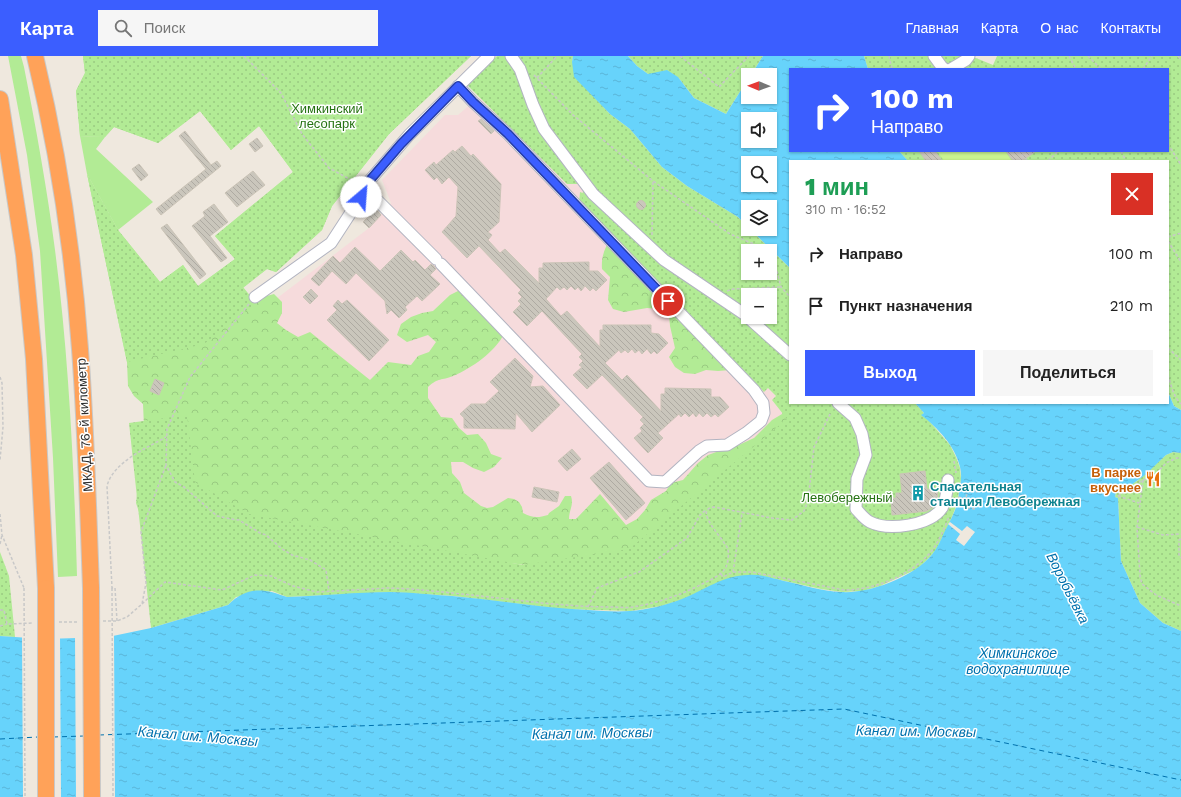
<!DOCTYPE html>
<html lang="ru">
<meta charset="utf-8">
<style>
:root{--surface:#fff;--page:#f6f6f6;--text:#222;--muted:#767676;--accent:#3b5eff}
body{margin:0;font-family:"Work Sans",sans-serif;background:var(--page);color:var(--text);height:100vh;display:flex;flex-direction:column;font-size:15px;white-space:nowrap}
*{box-sizing:border-box;margin:0}
p{font-size:13px;color:var(--muted)}
.icon{flex:none;width:22px;height:22px;fill:none;stroke:currentColor;stroke-width:2;stroke-linecap:round;stroke-linejoin:round}
.map{position:relative;flex:1;overflow:hidden}
.details{position:absolute;left:789px;top:104px;width:380px;height:244px;display:flex;flex-direction:column;background:var(--surface);border-radius:0px;box-shadow:0 1px 3px #0004}
.details>*{flex:none}
.hud{position:absolute;left:789px;top:12px;width:380px;height:84px;border-radius:0px;box-shadow:0 1px 3px #0004;background:#3b5eff;color:#fff;overflow:hidden}
.needle{width:26px;rotate:271deg}
.fabs{position:absolute;left:741px;top:12px;display:grid;gap:8px}
.fabs a{display:grid;place-items:center;width:36px;height:36px;border-radius:0px;background:var(--surface);box-shadow:0 1px 3px #0004;font-size:20px}
.pin{position:absolute;display:grid;place-items:center;width:34px;height:34px;color:#fff;margin:-17px;border:2px solid #fff;border-radius:50%;box-shadow:0 1px 4px #0007}
.me{position:absolute;width:44px;margin:-22px;rotate:27deg;stroke-linejoin:round;filter:drop-shadow(0 0 3px #0008)}
.turn{display:flex;align-items:center;gap:14px;height:84px;padding:0 16px;font-size:18px}
.turn .icon{width:52px;height:52px;stroke-width:2.5}
.turn b{display:block;font-size:28px;line-height:34px}
.round{display:grid;place-items:center;flex:none;width:42px;height:42px;border-radius:0px;background:var(--page)}
.summary{display:flex;align-items:center;justify-content:space-between;height:68px;padding:0 16px}
h1{font-size:24px;font-weight:800;line-height:30px;color:#1e9e55}
.button{display:flex;gap:8px;margin-top:auto;padding:8px 16px}
.button a{flex:1;height:46px;border-radius:0px;background:var(--accent);color:#fff;font-size:16px;font-weight:800;line-height:46px;text-align:center}
.button a+a{background:var(--page);color:var(--text)}
ul{padding:0;list-style:none}
li{display:flex;align-items:center;gap:12px;height:52px;padding:0 16px}
li div{flex:1}
li b{display:block;font-size:15px}
li em{font-style:normal}
header{display:flex;align-items:center;gap:24px;box-sizing:border-box;height:56px;padding:0 20px;background:var(--accent);color:#fff}
header strong{font-size:19px}
nav{display:flex;gap:22px;margin-inline-start:auto;font-size:14px}
.search{width:280px;height:36px;background:var(--page);display:flex;align-items:center;gap:10px;box-sizing:border-box;padding:0 14px;border-radius:0px;color:var(--muted);font-size:15px}
.map>svg:first-child{display:block}
</style>
<header>
<strong>Карта</strong>
<div class="search"><svg class="icon" aria-label="search" viewBox="0 0 24 24"><circle cx="10" cy="10" r="6"/><path d="M15 15l6 6"/></svg>Поиск</div>
<nav><a>Главная</a><a>Карта</a><a>О нас</a><a>Контакты</a></nav>
</header>
<div class="map">
<svg width="1181" height="741" viewBox="0 0 1181 741">
<defs>
<pattern id="forest-crowns" width="20" height="18" patternUnits="userSpaceOnUse"><rect width="20" height="18" fill="#b2eb95"/><path d="M2 6a3 3 0 1 1 6 0M12 15a3 3 0 1 1 6 0" fill="none" stroke="#99ca81"/></pattern>
<pattern id="park-dots" width="8" height="8" patternUnits="userSpaceOnUse"><rect width="8" height="8" fill="#b2eb95"/><path d="M2 2h.1M6 6h.1" fill="none" stroke="#99ca81" stroke-width="1.8" stroke-linecap="round"/></pattern>
<pattern id="water-ripples" width="26" height="14" patternUnits="userSpaceOnUse"><rect width="26" height="14" fill="#67d3fb"/><path d="M2 4q2-2 4 0t4 0M15 11q2-2 4 0t4 0" fill="none" stroke="#5ab5d7"/></pattern>
<pattern id="building-back-hatch" width="6" height="6" patternUnits="userSpaceOnUse"><rect width="6" height="6" fill="#cac6bc"/><path d="M-1 5l2 2M0 0l6 6M5-1l2 2" fill="none" stroke="#aeaaa2"/></pattern>
</defs>
<rect width="100%" height="100%" fill="#efe8de"/>
<path fill="#f6dbdc" d="M479,41L567,128H579L764,335L768,332L776,340L772,344L787,363L629,493L523,509L218,293L276,243L369,172L391,147L382,124L445,59H458Z"/>
<path fill="#b2eb95" d="M8,0H21L24,11C36,72 47,132 55,194C69,302 74,411 77,520L58,521L53,402L40,195L27,99Z
M80,80L105,81L96,93L153,146L118,174L87,118Z"/>
<path fill="url(#forest-crowns)" fill-rule="evenodd" d="M83,0H471L389,78L332,150L322,174L276,216L267,213L243,232L255,247L263,241L274,238L282,246V257L277,267L286,274L298,281L310,276L370,324L388,306L411,309L418,300L429,296L436,286L428,279L407,286L397,279L401,268L411,261L422,257L433,255L450,239L460,234L504,278C495,296 472,312 453,320C441,325 439,321 428,331V342L441,361L452,362L459,372L467,379L478,378L486,387L491,398L502,402L494,411L484,416L473,412L463,406H451L452,417L460,426L464,437L481,450L487,452L493,451L508,442L514,443L519,446L522,451L523,457C532,462 538,462 548,459L549,457L559,450L565,440H571C574,449 569,454 569,463H576L600,438L626,469L637,463L645,454L651,444L666,435L671,427L683,424L698,407L708,399L719,395L730,393L754,382L772,364L782,358L786,347L781,337L743,313L718,315L706,314L695,318L684,317L675,311L669,301L675,292L670,270L669,259L659,253L647,252L624,256L613,253L608,244L610,221L602,213C601,200 605,192 611,181L579,147L580,136L588,139L748,171V173H750L748,195V217H770L790,347H897L687,530L140,459L136,447L144,371L143,348L134,340L128,330L127,306L87,118L118,174L160,226L183,209L198,230L235,203L215,180L293,116L259,70L231,94L200,55L158,87L114,71L105,81L80,80L76,35L85,17ZM748,239H770V261H748Z"/>
<path fill="url(#park-dots)" fill-rule="evenodd" d="M83,0H471L389,78L332,150L322,174L276,216L267,213L243,231L256,247L204,288L127,306L87,118L118,174L160,226L183,209L198,230L235,203L215,180L293,116L259,70L231,94L200,55L158,87L114,71L105,81L80,80L76,35L85,17Z
M497,0H573L572,6L590,37L610,58L630,73L662,111L687,130L738,161L748,171V173H750L790,212V347H915L924,357L922,359L930,366L950,389L956,401L960,412L961,423L957,448L950,466L936,494L927,504L917,513L880,530L863,535L842,536L821,533L762,520L661,550L631,555L562,553L454,540L391,536L287,541L272,535L236,541L228,549L151,572L129,367L187,359L195,426L249,458L523,509L629,493L787,363L772,344L776,340L768,332L764,336L675,242L680,238L672,230L667,234L582,145L583,134L579,128H567L467,29ZM748,195H770V217H748ZM748,239H770V261H748Z
M628,0H763L751,19H748V23L726,58L694,42L678,21L648,18L637,10Z
M864,0H971L993,9L997,0H1181V354L1174,350L1168,336V105H908L899,95H1168V13H868Z
M1173,396L1181,397V575L1163,567L1140,547L1121,505L1118,442L1115,441L1116,436L1137,425L1166,399Z
M0,496L9,520L15,581L0,580Z"/>
<path fill="#c9f390" d="M937,95H1005L1011,104L1009,105H944Z"/>
<path fill="url(#water-ripples)" fill-rule="evenodd" d="M573,0H628L637,10L648,18L667,14L678,21L694,42L726,58L748,23V41H770V19H751L763,0H864L868,13H790V95H899L908,105H790V212L750,173H770V151H748V171L738,161L687,130L662,111L630,73L610,58L574,21L572,6ZM748,63H770V85H748ZM748,107H770V129H748Z
M1168,336L1174,350L1181,354V397L1173,396L1166,399L1145,419L1120,437L1116,436L1115,441L1118,442L1121,505L1140,547L1163,567L1181,575V741H0V580L45,583L108,581L151,572L228,549C247,530 264,532 287,541C321,540 356,536 390,536C411,536 432,539 452,540C498,544 543,552 588,554C602,555 616,556 630,555C647,554 666,549 682,543C704,534 724,519 748,519C760,518 772,522 784,525C803,529 822,535 841,536C871,538 920,519 936,493C940,487 943,478 947,471C951,463 956,454 958,444C959,434 963,422 960,411C955,390 938,372 921,359L924,357L915,347H1168Z"/>
<path fill="#efe8de" d="M950,466L962,475L967,470L975,476L964,490L956,484L960,478L948,468Z
M114,578L115,741H76L75,580Z
M22,579L60,580L61,741H23Z"/>
<g fill="none" stroke-linecap="round" stroke-linejoin="round">
<path stroke="#0071ad" stroke-width="1" stroke-dasharray="5 4" stroke-linecap="butt" d="M99,679L844,653L1181,724
M53,681L84,680
M0,683L38,681"/>
</g>
<path fill="url(#building-back-hatch)" stroke="#cbc4b7" d="M481,63L494,75L491,78L478,65Z
M185,75L211,109L217,105L221,110L161,159L156,153L206,113L179,80Z
M257,82L263,90L255,96L249,88Z
M462,90L471,100L473,98L501,128L499,166L488,176L492,179L488,184L500,197L505,193L539,227V212H543V207L589,206V215H598L607,224L596,235L593,232L590,235L585,230L581,235L578,231L575,234L571,230L567,234L564,231L560,234L557,231L546,243L561,260L567,255L600,291V274H603V269H651V277L659,278L668,287L657,298L654,295L651,298L647,293L642,298L639,294L635,297L632,293L628,297L625,294L621,297L619,294L605,307L622,324L627,319L661,355V338H665V332L711,333V341H720L729,351L718,361L715,358L711,361L707,357L703,361L699,357L696,361L693,357L689,361L685,357L681,361L679,358L658,377L663,382L648,397L634,382L642,375L640,372L644,368L640,364L643,361L602,319L587,333L573,319L582,311L579,309L583,305L579,301L582,298L542,255L527,270L513,256L521,248L518,245L522,241L518,237L521,234L479,190L467,202L442,176L456,160L458,131L449,121L442,128L437,121L434,124L425,114L434,106L436,109L453,94L455,96Z
M919,95H935L942,105H926Z
M1006,95H1036L1022,105H1013Z
M139,108L148,119L141,125L132,113Z
M253,115L265,129L237,151L225,137Z
M636.5 149a4.5 4.5 0 1 1 9 0a4.5 4.5 0 1 1-9 0Z
M214,148L228,166L210,180L227,202L221,206L192,170L205,160L203,156Z
M376,153L381,159L369,172L363,166Z
M167,168L206,218L200,223L161,172Z
M355,191L380,215L401,194L413,206L415,204L425,214L431,208L434,210L436,213L430,219L440,228L422,245L417,240L405,251L407,254L399,262L391,254L387,258L385,245L356,217L346,228L332,215L319,230L311,223L333,200L340,207Z
M311,233L318,240L310,248L303,241Z
M338,244L342,248L347,244L389,284L369,305L327,264L337,254L333,250Z
M515,302L533,320L530,331L543,330L560,349L532,376L516,357L515,373L464,372V362L460,358L471,348H485L499,335L490,326Z
M155,323L164,327L159,339L150,335Z
M572,393L581,403L567,415L558,405Z
M609,406L645,447L626,464L590,422Z
M925,415L927,433L936,434L938,437L937,444L933,447V451L927,455L892,459L891,442H896V437H902L900,418Z
M534,431L559,436L557,446L532,441Z"/>
<g fill="none" stroke-linecap="round" stroke-linejoin="round">
<g stroke="#b2b4c1" stroke-width="13">
<path id="minor" d="M511,0L520,13L533,49L544,73L593,138L664,204L744,258L790,299
M934,0L942,11L945,13
M951,13L966,4L969,0
M364,131L436,203
M441,208L649,425L665,426L699,395L707,390L727,389L746,377L761,365L764,357L763,347L754,334L508,78L473,46L458,30
M255,241L331,187L361,141L364,131L409,79L489,0
M838,347L855,362L862,378L866,399L857,423L856,453C860,457 864,463 870,466C888,475 930,470 942,452C947,443 947,433 948,424"/>
</g>
<g stroke="#c8c8c8" stroke-width="18">
<path id="highway" d="M35,0C58,95 73,196 80,293C86,373 88,452 91,532
M0,43L24,199L34,303L46,532"/>
</g>
<path stroke="#c8c8c8" stroke-width="1.5" stroke-dasharray="3 2" stroke-linecap="butt" d="M244,0L281,37L302,78L329,112L355,126
M680,0L719,31L749,0
M889,0L892,13
M1069,0L1076,13
M1088,0L1101,13
M1178,0L1181,4
M1143,13L1152,0
M534,19L573,59L653,125L730,178L756,189L762,195
M537,22L557,0
M1168,88L1181,109
M1018,95L1028,105
M1121,95L1126,105
M1048,105L1058,95
M652,179L653,125
M1168,181L1181,177
M1168,185L1181,206
M770,202L775,208L781,231L790,241
M727,235L733,233L781,231
M249,248L190,321L167,373L166,409L175,426L184,431L217,460L231,463L239,464L260,477L266,479L282,493L292,499L310,504L326,514L329,535
M1168,292L1181,304
M1168,319C1171,329 1173,340 1181,348
M0,321L2,327L3,371L0,404
M954,405L956,417
M1143,424L1137,471L1140,520L1142,528L1156,539L1181,550
M1118,440L1143,424L1153,421L1166,407L1177,402H1181
M1118,440L1139,447
M958,441L976,445
M975,453L965,451L967,435L977,436
M0,458L2,479L24,532
M1137,471L1163,479L1181,478
M1181,483L1179,484V500L1181,502
M0,488L2,479
M733,516L742,457
M721,518L723,521L733,516H752L844,534C873,534 906,521 927,500C936,492 945,472 949,460
M142,548L165,526L222,534L255,519L271,520L293,530L317,536L388,532L412,533C455,537 499,542 542,547C565,549 588,551 611,551C618,551 626,552 633,551C658,547 681,539 704,527C712,523 722,519 726,511C728,506 729,499 728,493C724,483 692,453 714,451L772,462L792,464L804,455L808,445L814,391L831,356
M588,551L597,532L639,516L687,482L700,459L706,454
M0,554H4L7,568L33,567
M103,565H117L127,561L142,548L146,527L141,476L166,409
M117,565L115,532H112L107,430C113,406 147,392 166,381
M59,566H79
M0,570L7,568"/>
<use href="#minor" stroke="#fff" stroke-width="11"/>
<use href="#highway" stroke="#ffa259" stroke-width="16"/>
<g stroke="#c8c8c8" stroke-width="18" stroke-linecap="butt">
<path id="highway-bridge" d="M91,532L92,741
M46,741V532"/>
</g>
<path stroke="#c8c8c8" stroke-width="1.5" stroke-dasharray="3 2" stroke-linecap="butt" d="M24,532L25,741
M112,532L113,741"/>
<use href="#highway-bridge" stroke="#ffa259" stroke-width="16"/>
</g>
<g fill="none" stroke-linecap="round" stroke-linejoin="round">
<g stroke="#263da6" stroke-width="10">
<path id="route" d="M361,141L364,131L401,88L458,30L473,46L508,78L668,245"/>
</g>
<use href="#route" stroke="#3b5eff" stroke-width="7"/>
</g>
<defs>
<g id="restaurant-bare" transform="scale(1.2)"><path d="M-5-6h1v4h1v-4h1v4h1v-4h1v5L-1.5 .5V6h-2V.5L-5-1ZM5-6V6H3V1.5H1.5Q1.5-4 5-6Z" fill="#e8710a" stroke="#fff" stroke-width="2.5" paint-order="stroke"/></g>
<g id="building-bare" transform="scale(1.2)"><path d="M-4-6H4V6H1V3H-1V6H-4ZM-2.5-4.3h1.7v1.8h-1.7ZM.8-4.3h1.7v1.8H.8ZM-2.5-1h1.7V.8h-1.7ZM.8-1h1.7V.8H.8Z" fill="#0f9aa8" stroke="#fff" stroke-width="2.5" paint-order="stroke"/></g>
</defs>
<g fill-rule="evenodd">
<use href="#restaurant-bare" x="1153" y="423"/>
<use href="#building-bare" x="918" y="437"/>
</g>
<g text-anchor="middle" stroke-width="3" stroke-linejoin="round" paint-order="stroke">
<g font-size="13" fill="#267313" stroke="#fff">
<text x="327" y="57">Химкинский<tspan x="327" dy="15">лесопарк</tspan></text>
<text x="847" y="446">Левобережный</text>
</g>
<g font-size="13" fill="#2c2c2c" stroke="#fff">
<text transform="translate(84 369) rotate(-93)" y="5">МКАД, 76-й километр</text>
</g>
<g font-size="13" font-weight="bold" fill="#c56008" stroke="#fff" text-anchor="end">
<text x="1141" y="421">В парке<tspan x="1141" dy="15">вкуснее</tspan></text>
</g>
<g font-size="13" font-weight="bold" fill="#0d838f" stroke="#fff" text-anchor="start">
<text x="930" y="435">Спасательная<tspan x="930" dy="15">станция Левобережная</tspan></text>
</g>
<g font-size="14" font-style="italic" fill="#0071ad" stroke="#fff">
<text transform="translate(1068 532) rotate(63)" y="5">Воробьёвка</text>
<text x="1018" y="602">Химкинское<tspan x="1018" dy="16">водохранилище</tspan></text>
<text transform="translate(916 675) rotate(1)" y="5">Канал им. Москвы</text>
<text transform="translate(592 677) rotate(-1)" y="5">Канал им. Москвы</text>
<text transform="translate(198 680) rotate(5)" y="5">Канал им. Москвы</text>
</g>
</g>
</svg>
<div class="fabs">
<a><svg class="needle" viewBox="-14 -14 28 28"><path d="M0-13l5 13h-10z" fill="#e53935"/><path d="M0 13l5-13h-10z" fill="#767676"/></svg></a>
<a><svg class="icon" aria-label="sound" viewBox="0 0 24 24"><path d="M4 9h4l5-4v14l-5-4H4zM17 9q2 3 0 6"/></svg></a>
<a><svg class="icon" aria-label="search" viewBox="0 0 24 24"><circle cx="10" cy="10" r="6"/><path d="M15 15l6 6"/></svg></a>
<a><svg class="icon" aria-label="layers" viewBox="0 0 24 24"><path d="M12 4l9 5-9 5-9-5zM3 14l9 5 9-5"/></svg></a>
<a>+</a>
<a>−</a>
</div>
<div class="pin" style="left:668px;top:245px;background:#d93025"><svg class="icon" aria-label="arrive" viewBox="0 0 24 24"><path d="M6 21V4h12l-3 4 3 4H6"/></svg></div>
<svg class="me" style="left:361px;top:141px" viewBox="-20 -20 40 40"><circle r="19" fill="#fff"/><path d="M0-13L10 11 0 6-10 11z" fill="#3b5eff"/></svg>
<div class="hud">
<div class="turn"><svg class="icon" aria-label="right" viewBox="0 0 24 24"><path d="M7 20v-9h11M14 6l5 5-5 5"/></svg><div><b>100 m</b>Направо</div></div>
</div>
<section class="details">
<div class="summary"><div><h1>1 мин</h1><p>310 m · 16:52</p></div><a class="round" style="background:#d93025;color:#fff"><svg class="icon" aria-label="close" viewBox="0 0 24 24"><path d="M6 6l12 12M18 6L6 18"/></svg></a></div>
<ul>
<li><svg class="icon" aria-label="right" viewBox="0 0 24 24"><path d="M7 20v-9h11M14 6l5 5-5 5"/></svg><div><b>Направо</b></div><em>100 m</em></li>
<li><svg class="icon" aria-label="arrive" viewBox="0 0 24 24"><path d="M6 21V4h12l-3 4 3 4H6"/></svg><div><b>Пункт назначения</b></div><em>210 m</em></li>
</ul>
<div class="button"><a>Выход</a><a>Поделиться</a></div>
</section>
</div>
